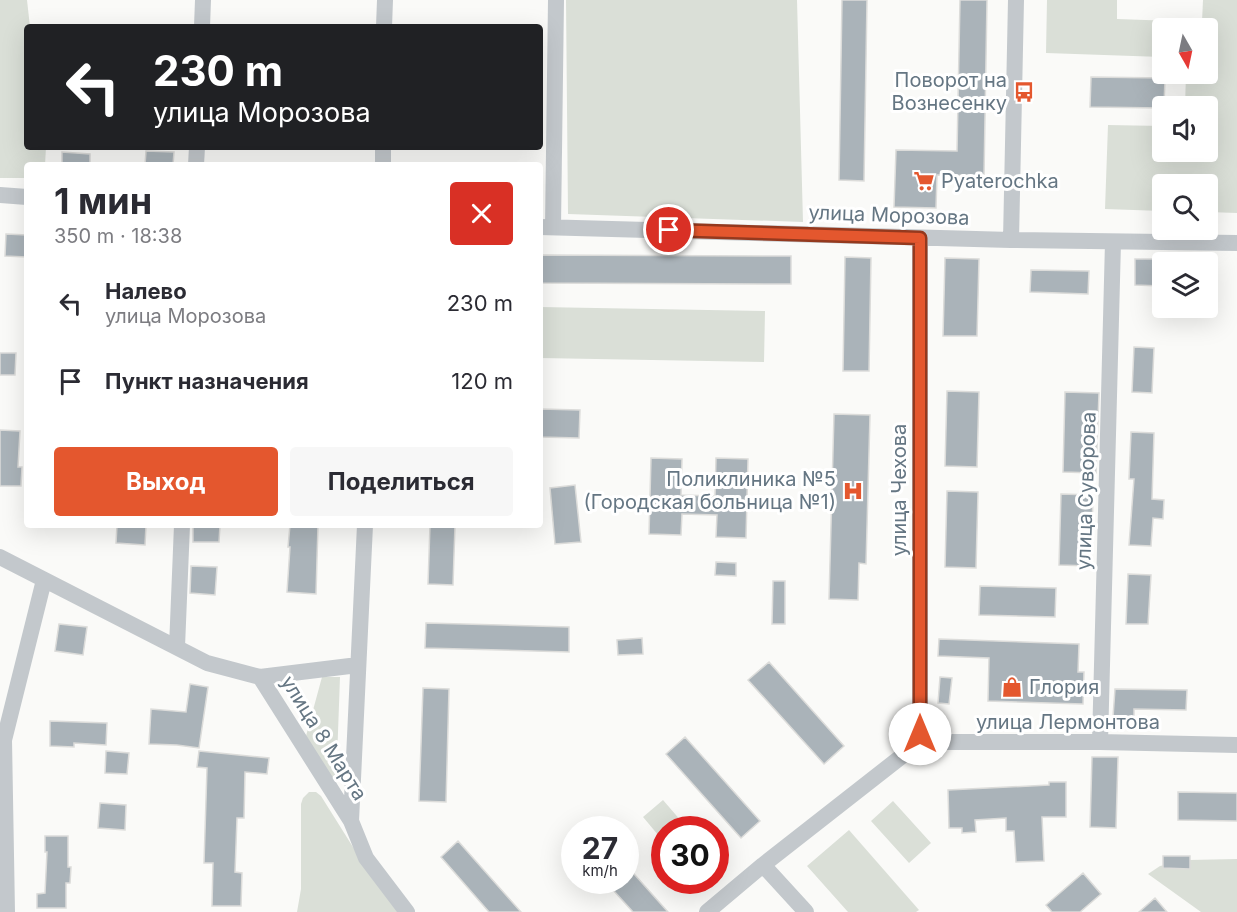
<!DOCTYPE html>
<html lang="ru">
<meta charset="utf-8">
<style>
:root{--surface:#fff;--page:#f7f7f7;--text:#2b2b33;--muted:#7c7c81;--accent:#e4572e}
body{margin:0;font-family:Inter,sans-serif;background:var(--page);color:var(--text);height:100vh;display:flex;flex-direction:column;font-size:22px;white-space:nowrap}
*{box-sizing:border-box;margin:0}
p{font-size:20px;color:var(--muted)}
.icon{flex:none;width:33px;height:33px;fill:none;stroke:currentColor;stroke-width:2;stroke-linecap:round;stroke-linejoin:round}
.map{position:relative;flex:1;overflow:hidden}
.side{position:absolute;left:24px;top:162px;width:519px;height:366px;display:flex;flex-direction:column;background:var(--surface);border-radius:6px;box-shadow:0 6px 24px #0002}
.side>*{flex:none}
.banner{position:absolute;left:24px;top:24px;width:519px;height:126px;border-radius:6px;box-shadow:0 6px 24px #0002;background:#202124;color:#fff;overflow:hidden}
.needle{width:39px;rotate:171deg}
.fabs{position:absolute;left:1152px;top:18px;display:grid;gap:12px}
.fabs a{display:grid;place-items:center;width:66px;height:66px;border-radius:6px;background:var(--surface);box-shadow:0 6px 24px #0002;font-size:30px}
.speed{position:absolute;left:561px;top:816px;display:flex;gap:12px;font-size:30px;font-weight:700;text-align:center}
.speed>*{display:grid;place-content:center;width:78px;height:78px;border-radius:50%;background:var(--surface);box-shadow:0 6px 24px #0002;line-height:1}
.speed small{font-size:15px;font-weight:400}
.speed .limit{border:9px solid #d22;background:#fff;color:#111}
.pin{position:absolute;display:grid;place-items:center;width:51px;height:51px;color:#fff;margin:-26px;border:3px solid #fff;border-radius:50%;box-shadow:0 2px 6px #0007}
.me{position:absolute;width:66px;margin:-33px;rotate:0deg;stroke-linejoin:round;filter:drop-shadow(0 0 4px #0008)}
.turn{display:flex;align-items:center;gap:21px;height:126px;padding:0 30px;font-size:27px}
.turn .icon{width:78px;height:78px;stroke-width:2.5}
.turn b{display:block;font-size:42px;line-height:51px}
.round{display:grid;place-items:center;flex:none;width:63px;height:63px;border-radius:6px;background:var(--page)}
.headline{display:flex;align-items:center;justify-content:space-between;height:102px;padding:0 30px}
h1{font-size:36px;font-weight:700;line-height:45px}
.button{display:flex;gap:12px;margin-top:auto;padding:12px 30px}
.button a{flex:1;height:69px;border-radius:6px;background:var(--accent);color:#fff;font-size:24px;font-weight:700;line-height:69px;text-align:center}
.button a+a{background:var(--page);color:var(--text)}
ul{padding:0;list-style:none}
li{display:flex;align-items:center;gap:18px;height:78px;padding:0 30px}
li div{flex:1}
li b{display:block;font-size:22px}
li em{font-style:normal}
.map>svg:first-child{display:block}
</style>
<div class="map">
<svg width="1237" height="912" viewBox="0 0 1237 912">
<rect width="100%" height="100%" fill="#fafaf8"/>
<path fill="#dadfd7" d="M0,0H27L30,27H27V147H46L45,165H27V178H0Z
M566,0H797L803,222L568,214Z
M1047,0H1117V19L1202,22L1203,0H1237V213L1208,212V184H1162V211L1105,209L1108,125L1162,126V152H1208V106H1185L1186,74H1208V28H1162V57L1046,53Z
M540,307L765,311L764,362L540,358Z
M322,677H340L336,788L306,736Z
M309,792H316L321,796L368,871L404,912H297L301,889V804L303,798Z
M663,800L688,829L664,830V842L643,817Z
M893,801L931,843L909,863L871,821Z
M849,830L919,910L916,912H848L807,866Z
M1237,859V912H1201L1148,874L1160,866L1189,860Z"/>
<path fill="#aab3b9" stroke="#dcdcda" stroke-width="1.5" d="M842,0H867L864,181L839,180Z
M960,0H987L984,176L937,175L936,208L894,207L896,150L957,151Z
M1091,77L1165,78L1164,106H1162V108L1090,107Z
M146,151L174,152L173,165H145Z
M62,152L90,154V165H62Z
M6,234L27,235V257L5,256Z
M540,255L791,256V284L540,283Z
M845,257L871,258L869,371H843Z
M945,258L979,259L977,336H943Z
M1135,259H1162V286L1135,285Z
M1031,270L1089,271L1088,294L1030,292Z
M1134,347L1154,348L1152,393L1132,392Z
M0,353H16L15,375H0Z
M947,391L979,392L977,467L945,466Z
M1065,392L1099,393L1096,473L1063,472Z
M540,409L580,410L579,438L540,437Z
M834,414L870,415L866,564L859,563L858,600L829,599Z
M0,430L20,431L18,467H22L21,486H0Z
M1131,432L1154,433L1152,499L1164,500L1163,519L1153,518L1151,546L1129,545L1134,479H1129Z
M651,458L682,459L681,495L715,496L716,458L748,459L746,538L716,537L717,515L682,514L681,535L649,534Z
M575,485L581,542L555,544L550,488Z
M947,491L978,492L976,568L945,567Z
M1061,494L1093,495L1091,566L1059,565Z
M117,525H146L145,545L116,543Z
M193,525H220L219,542H193Z
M290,525H318L316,594L287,592L290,547H288Z
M430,525H455L453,585L428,584Z
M716,562L736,563V576L715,575Z
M191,566L217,567L215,595L190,593Z
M1128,574L1151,575L1148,624H1126Z
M773,581H785V624H772Z
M980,586L1056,588L1055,617L979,615Z
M426,623L569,627V652L425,648Z
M59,624L87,627L83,655L55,651Z
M642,638L643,654L618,655L617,640Z
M939,639L1079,644L1078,672H1084L1083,704L988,701L989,658L938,656Z
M769,662L844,746L824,764L748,680Z
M940,677L952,678L949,704L938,703Z
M190,684L208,687L199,748L177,745L149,744L151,709L186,712Z
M423,688L449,689L446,802L419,801Z
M1115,689L1187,690L1186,710L1134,709V717H1113Z
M50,721L107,723L106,745L74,743V747L50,746Z
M685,737L760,821L741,838L666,754Z
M106,751L129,753L127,774L105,773Z
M199,751L269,758L267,774L245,772L244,818H237L235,872L242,873L241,906H212L213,863H204L207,768L197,767Z
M1092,757H1118L1116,828L1090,827Z
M1049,782H1066V817H1042L1044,861L1016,862L1014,831H1006V818L975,820L976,832L962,833V828H949L948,790L1049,785Z
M1178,792L1237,793V821L1178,820Z
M100,803L126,805L125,830L98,828Z
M45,836H68V867H71L70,883H66V908H37V894L45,893L47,852H45Z
M458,841L521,912H489L441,857Z
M1163,856H1190V869L1163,868Z
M626,865L668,912H633L604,880H626Z
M1083,873L1101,894L1080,912H1052L1046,905Z
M1155,898L1167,912H1139Z"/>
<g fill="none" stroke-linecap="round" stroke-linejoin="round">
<path stroke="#c3c8cc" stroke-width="16" d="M202,27L203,0
M384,27L385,0
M196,165L197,147
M383,165V147
M0,195L27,197
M540,227L1011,240L1237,243
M553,227L556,0
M1011,240L1016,0
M0,557L207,663L260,677L351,821L366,858L407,912
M177,647L182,525
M260,677L358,665
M920,742V238
M1100,742L1113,242
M351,821L365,525
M763,865L806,912
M7,912L4,740L44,580
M707,912L763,865L920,742H1100L1237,745"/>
</g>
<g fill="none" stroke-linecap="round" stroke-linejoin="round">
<g stroke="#94391e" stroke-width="15">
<path id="route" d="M669,230L920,238V734"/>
</g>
<use href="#route" stroke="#e4572e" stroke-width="10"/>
</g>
<defs>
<g id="bus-bare" transform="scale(1.62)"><path d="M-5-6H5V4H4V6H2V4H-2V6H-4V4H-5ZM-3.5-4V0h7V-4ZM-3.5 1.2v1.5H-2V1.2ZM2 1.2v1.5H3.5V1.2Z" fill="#e4572e" stroke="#fff" stroke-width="2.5" paint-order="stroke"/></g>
<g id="supermarket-bare" transform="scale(1.62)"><path d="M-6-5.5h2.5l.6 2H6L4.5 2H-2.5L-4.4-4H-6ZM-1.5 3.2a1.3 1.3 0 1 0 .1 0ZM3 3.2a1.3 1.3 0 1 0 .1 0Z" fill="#e4572e" stroke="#fff" stroke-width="2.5" paint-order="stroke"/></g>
<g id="hospital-bare" transform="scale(1.62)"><path d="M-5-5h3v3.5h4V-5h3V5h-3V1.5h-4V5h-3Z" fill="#e4572e" stroke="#fff" stroke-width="2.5" paint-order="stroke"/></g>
<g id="shop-bare" transform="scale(1.62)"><path d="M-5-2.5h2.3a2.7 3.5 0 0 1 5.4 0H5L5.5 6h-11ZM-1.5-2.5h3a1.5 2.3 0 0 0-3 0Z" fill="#e4572e" stroke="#fff" stroke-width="2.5" paint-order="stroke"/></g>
</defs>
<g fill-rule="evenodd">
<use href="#bus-bare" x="1024" y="92"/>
<use href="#supermarket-bare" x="924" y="181"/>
<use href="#hospital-bare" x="853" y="491"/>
<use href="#shop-bare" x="1012" y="687"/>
</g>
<g text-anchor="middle" stroke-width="6" stroke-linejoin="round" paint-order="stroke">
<g font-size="20" fill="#657683" stroke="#fff" text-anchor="end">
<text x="1007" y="87">Поворот на<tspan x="1007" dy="23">Вознесенку</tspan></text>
<text x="941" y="188" text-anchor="start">Pyaterochka</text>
<text x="836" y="486">Поликлиника №5<tspan x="836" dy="23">(Городская больница №1)</tspan></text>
<text x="1029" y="694" text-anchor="start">Глория</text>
</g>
<g font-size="20" fill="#657683" stroke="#fff">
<text transform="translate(889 215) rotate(2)" y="7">улица Морозова</text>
<text transform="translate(899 490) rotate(-90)" y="7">улица Чехова</text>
<text transform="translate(1086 491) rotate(-88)" y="7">улица Суворова</text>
<text x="1068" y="729">улица Лермонтова</text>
<text transform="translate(324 738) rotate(58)" y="7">улица 8 Марта</text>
</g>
</g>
</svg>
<div class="fabs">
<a><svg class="needle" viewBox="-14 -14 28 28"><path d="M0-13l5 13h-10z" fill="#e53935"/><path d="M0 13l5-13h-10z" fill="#7c7c81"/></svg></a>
<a><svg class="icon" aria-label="sound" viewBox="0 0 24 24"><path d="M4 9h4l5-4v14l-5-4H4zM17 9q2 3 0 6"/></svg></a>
<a><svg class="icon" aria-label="search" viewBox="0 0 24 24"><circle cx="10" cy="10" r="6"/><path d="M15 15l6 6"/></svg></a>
<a><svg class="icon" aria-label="layers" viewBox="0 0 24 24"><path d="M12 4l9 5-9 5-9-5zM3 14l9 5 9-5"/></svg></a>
</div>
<div class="speed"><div>27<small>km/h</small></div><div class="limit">30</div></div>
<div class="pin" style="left:669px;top:230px;background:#d93025"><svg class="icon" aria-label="arrive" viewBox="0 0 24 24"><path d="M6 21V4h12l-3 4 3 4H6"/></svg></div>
<svg class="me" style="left:920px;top:734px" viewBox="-20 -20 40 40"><circle r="19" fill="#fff"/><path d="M0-13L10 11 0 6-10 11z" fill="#e4572e"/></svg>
<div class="banner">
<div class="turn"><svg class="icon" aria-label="left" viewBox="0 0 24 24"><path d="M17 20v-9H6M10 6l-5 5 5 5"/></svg><div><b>230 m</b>улица Морозова</div></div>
</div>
<section class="side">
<div class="headline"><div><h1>1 мин</h1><p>350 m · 18:38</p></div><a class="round" style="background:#d93025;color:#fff"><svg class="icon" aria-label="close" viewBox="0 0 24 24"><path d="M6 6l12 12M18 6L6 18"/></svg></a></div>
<ul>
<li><svg class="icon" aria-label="left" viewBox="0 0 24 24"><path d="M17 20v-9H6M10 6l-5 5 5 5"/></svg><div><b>Налево</b><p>улица Морозова</p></div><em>230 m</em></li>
<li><svg class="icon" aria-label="arrive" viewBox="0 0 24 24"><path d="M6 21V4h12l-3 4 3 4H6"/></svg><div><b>Пункт назначения</b></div><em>120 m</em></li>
</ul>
<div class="button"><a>Выход</a><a>Поделиться</a></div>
</section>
</div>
